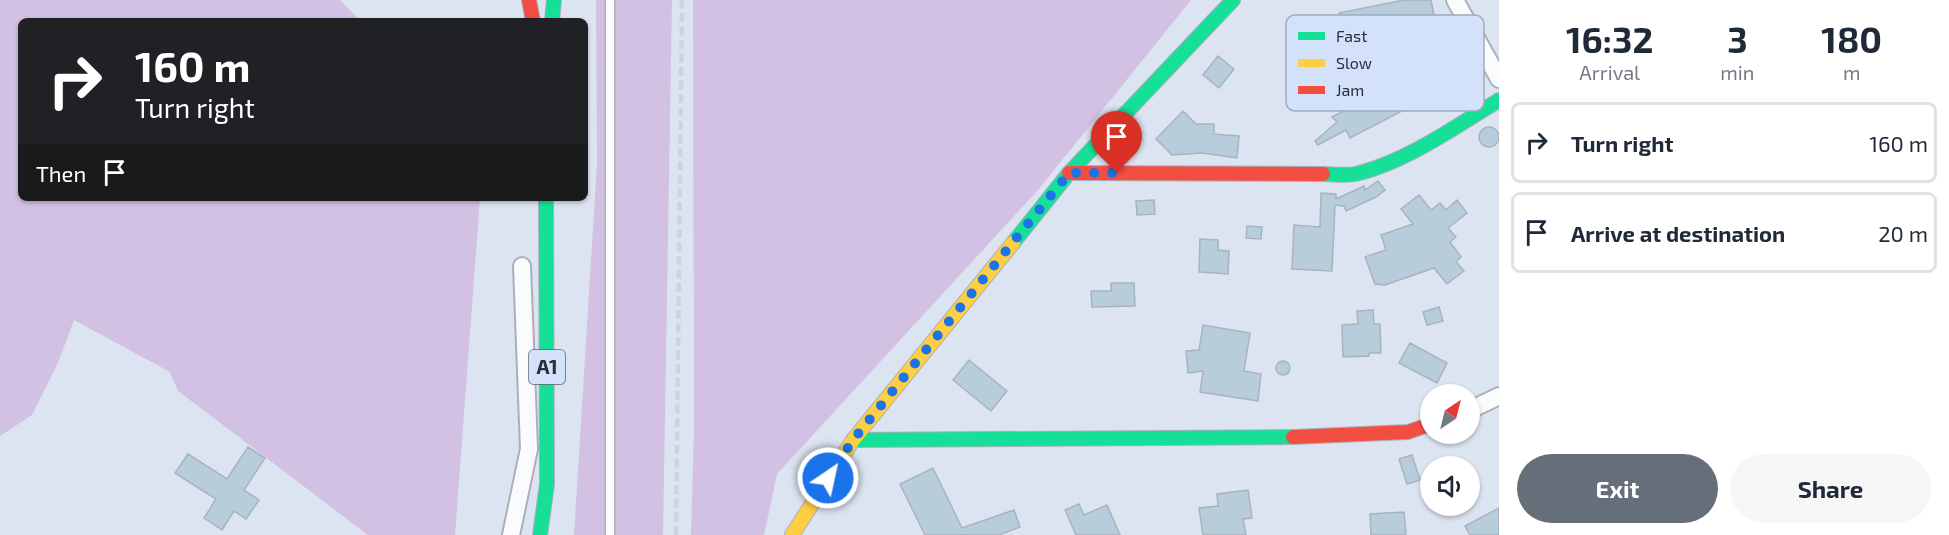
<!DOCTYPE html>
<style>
:root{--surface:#fff;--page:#f6f6f7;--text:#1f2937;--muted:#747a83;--line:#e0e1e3;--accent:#666e79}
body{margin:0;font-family:"Exo 2",sans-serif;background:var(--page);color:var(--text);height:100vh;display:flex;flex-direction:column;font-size:22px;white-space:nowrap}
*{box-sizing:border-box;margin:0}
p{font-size:20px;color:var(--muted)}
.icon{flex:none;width:33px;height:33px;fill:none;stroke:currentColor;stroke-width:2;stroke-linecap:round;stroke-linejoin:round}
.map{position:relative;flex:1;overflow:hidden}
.side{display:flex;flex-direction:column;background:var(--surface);width:450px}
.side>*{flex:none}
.guide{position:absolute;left:18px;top:18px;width:570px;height:183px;border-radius:9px;box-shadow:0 2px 4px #0004;background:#202124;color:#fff;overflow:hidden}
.needle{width:39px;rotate:35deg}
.fabs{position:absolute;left:1420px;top:384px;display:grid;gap:12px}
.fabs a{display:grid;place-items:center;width:60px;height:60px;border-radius:50%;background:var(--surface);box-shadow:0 2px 4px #0004;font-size:30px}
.pin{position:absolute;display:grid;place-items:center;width:51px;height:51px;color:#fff;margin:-62px -26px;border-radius:50% 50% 50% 0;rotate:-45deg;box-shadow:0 0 6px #0007}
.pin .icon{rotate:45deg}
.me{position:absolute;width:66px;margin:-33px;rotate:34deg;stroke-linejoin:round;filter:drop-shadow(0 0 4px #0008)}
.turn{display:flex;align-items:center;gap:21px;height:126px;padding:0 18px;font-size:27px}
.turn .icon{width:78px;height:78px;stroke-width:2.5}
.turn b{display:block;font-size:42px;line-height:51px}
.then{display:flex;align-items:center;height:57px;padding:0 18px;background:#0003;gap:12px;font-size:22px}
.eta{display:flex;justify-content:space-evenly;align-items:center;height:102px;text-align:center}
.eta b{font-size:36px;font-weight:700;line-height:42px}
.primary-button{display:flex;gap:12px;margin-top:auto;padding:12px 18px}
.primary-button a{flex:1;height:69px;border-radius:36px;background:var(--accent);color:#fff;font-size:24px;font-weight:700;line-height:69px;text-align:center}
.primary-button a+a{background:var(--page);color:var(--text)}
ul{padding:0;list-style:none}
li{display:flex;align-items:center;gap:18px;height:81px;margin:0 12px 9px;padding:0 6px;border:3px solid var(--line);border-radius:9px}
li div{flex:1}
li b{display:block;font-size:22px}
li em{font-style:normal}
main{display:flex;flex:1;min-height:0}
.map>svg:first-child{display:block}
</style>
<main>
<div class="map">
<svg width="1499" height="535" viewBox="0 0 1499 535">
<rect width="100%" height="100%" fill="#dce4f1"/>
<path fill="#d2c1e2" d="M0,0H340L360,21H21V198H480L455,535H368L178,391L170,372L74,320L58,363L32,415L0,436Z
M596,0H672L663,535H574L597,163Z
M693,0H1191L1038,190L777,474L764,535H691L694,430Z"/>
<path fill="#b7cddc" stroke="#a9b3bc" stroke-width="1.5" d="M1404,0H1431L1437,30L1452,22L1460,40L1455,42L1476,89L1465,94L1462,88L1447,95L1442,85L1403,107L1404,110L1350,138L1346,130L1318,145L1315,141L1337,122L1332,117L1404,80L1397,67L1398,52L1350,62L1339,13Z
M1218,56L1234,69L1219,88L1203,75Z
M1183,111L1196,124H1214V134L1239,136L1237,158L1202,153L1172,155L1156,139Z
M1479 137a10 10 0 1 1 20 0a10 10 0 1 1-20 0Z
M1378,181L1385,190L1376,197L1346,211L1344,206L1335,205L1332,271L1292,269L1294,225L1320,227L1321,193L1336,194V199L1364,186L1365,190Z
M1419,195L1431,210L1440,203L1446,210L1457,200L1467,213L1448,228L1456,237L1450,242L1461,257L1456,262L1464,271L1447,284L1434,268L1385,285L1375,284L1365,257L1386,250L1381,235L1413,224L1401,209Z
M1154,200L1155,214L1137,215L1136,201Z
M1247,226L1262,227L1261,239L1246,238Z
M1200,239L1218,240V250L1229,251L1228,274L1199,272Z
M1111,283H1134L1135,306L1092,307L1091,291H1111Z
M1439,307L1443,321L1427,325L1423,312Z
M1373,310L1374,324H1380L1381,353H1369V356L1343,357L1342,325L1358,324L1357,311Z
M1203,325L1250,333L1244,371L1261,374L1258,401L1200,392L1203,371L1188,373L1186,351L1199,350Z
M1410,343L1447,363L1437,383L1399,363Z
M969,360L1007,391L991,411L953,380Z
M1276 368a7 7 0 1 1 14 0a7 7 0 1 1-14 0Z
M248,447L265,458L244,490L259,500L246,519L234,511L222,530L204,518L216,499L175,473L188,454L227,479Z
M1412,455L1420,480L1407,484L1399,459Z
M933,468L962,528L1014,510L1020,527L999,535H925L900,484Z
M1248,490L1252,518L1243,519L1246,535H1203L1199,508L1218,506L1217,494Z
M1079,504L1084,515L1107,505L1120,535H1076L1065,510Z
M1499,508V535H1470L1465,526Z
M1404,512L1406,535H1371L1370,514Z"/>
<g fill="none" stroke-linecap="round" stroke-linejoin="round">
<g stroke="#a9b0bb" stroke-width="11">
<path id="lane" d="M610,535V0"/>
</g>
<g stroke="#a9b0bb" stroke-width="20">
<path id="street" d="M1455,0L1499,79
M1470,410L1499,396
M511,535L529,449L522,266"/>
</g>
<g stroke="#a9b0bb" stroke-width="16">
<path id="fast" d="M552,21L554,0
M1323,174C1333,174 1345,176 1355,174C1404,163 1457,126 1499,100
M1013,243L1069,173L1233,0
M853,440L1293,437
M540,535L547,484L546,198"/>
</g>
<g stroke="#a9b0bb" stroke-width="16">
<path id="slow" d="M792,535L853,440L1013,243"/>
</g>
<g stroke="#a9b0bb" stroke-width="16">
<path id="jam" d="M529,0L533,21
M1069,173L1323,174
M1293,437L1408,432L1431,424"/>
</g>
<use href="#lane" stroke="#fafbfd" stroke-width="8"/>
<use href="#street" stroke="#fafbfd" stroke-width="16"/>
<use href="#fast" stroke="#16e098" stroke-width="14"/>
<use href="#slow" stroke="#ffcf43" stroke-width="14"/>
<use href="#jam" stroke="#f24e42" stroke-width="14"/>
<path stroke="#d0d3d7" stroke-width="4.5" stroke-dasharray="9 4.5" stroke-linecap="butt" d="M676,535L682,0"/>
</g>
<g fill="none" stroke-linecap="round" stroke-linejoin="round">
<path stroke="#1a73e8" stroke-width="10" stroke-dasharray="0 18" d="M828,478L853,440L1069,173H1117"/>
</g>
<g text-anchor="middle" stroke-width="6" stroke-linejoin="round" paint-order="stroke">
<rect fill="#d3e2fa" stroke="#5b6473" stroke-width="1.5" x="529" y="350" width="36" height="34" rx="4.5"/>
<g font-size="20" font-weight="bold" fill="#272e39">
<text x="547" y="374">A1</text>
</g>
</g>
<rect x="1286" y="15" width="198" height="96" rx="9" fill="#d3e2fa" stroke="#9facc0" stroke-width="1.5"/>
<rect x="1298" y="32" width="27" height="8" fill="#16e098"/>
<rect x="1298" y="59" width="27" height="8" fill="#ffcf43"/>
<rect x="1298" y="86" width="27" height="8" fill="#f24e42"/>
<g font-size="16" fill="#272e39">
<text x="1336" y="42">Fast</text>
<text x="1336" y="69">Slow</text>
<text x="1336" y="96">Jam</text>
</g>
</svg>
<div class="fabs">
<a><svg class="needle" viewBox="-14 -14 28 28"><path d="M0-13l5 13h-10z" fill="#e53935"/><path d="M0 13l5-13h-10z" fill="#747a83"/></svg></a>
<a><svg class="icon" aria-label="sound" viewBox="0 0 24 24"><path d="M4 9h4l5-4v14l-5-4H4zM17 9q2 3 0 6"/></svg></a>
</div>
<div class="pin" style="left:1117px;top:173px;background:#d93025"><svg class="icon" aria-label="arrive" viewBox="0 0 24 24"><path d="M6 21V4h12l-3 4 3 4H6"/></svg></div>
<svg class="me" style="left:828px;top:478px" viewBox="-20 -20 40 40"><circle r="17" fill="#1a73e8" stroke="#fff" stroke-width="3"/><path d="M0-11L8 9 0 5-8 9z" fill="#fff"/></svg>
<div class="guide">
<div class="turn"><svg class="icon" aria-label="right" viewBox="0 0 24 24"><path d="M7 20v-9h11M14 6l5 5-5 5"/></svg><div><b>160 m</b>Turn right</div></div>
<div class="then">Then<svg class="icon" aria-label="arrive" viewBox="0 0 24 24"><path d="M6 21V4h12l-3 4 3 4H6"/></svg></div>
</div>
</div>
<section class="side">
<div class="eta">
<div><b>16:32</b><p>Arrival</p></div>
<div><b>3</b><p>min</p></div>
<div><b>180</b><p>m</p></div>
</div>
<ul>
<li><svg class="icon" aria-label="right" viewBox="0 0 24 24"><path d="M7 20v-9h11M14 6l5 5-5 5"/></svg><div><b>Turn right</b></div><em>160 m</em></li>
<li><svg class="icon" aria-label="arrive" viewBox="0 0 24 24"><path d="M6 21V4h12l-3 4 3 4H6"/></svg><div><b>Arrive at destination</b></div><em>20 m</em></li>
</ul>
<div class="primary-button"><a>Exit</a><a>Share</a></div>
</section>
</main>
